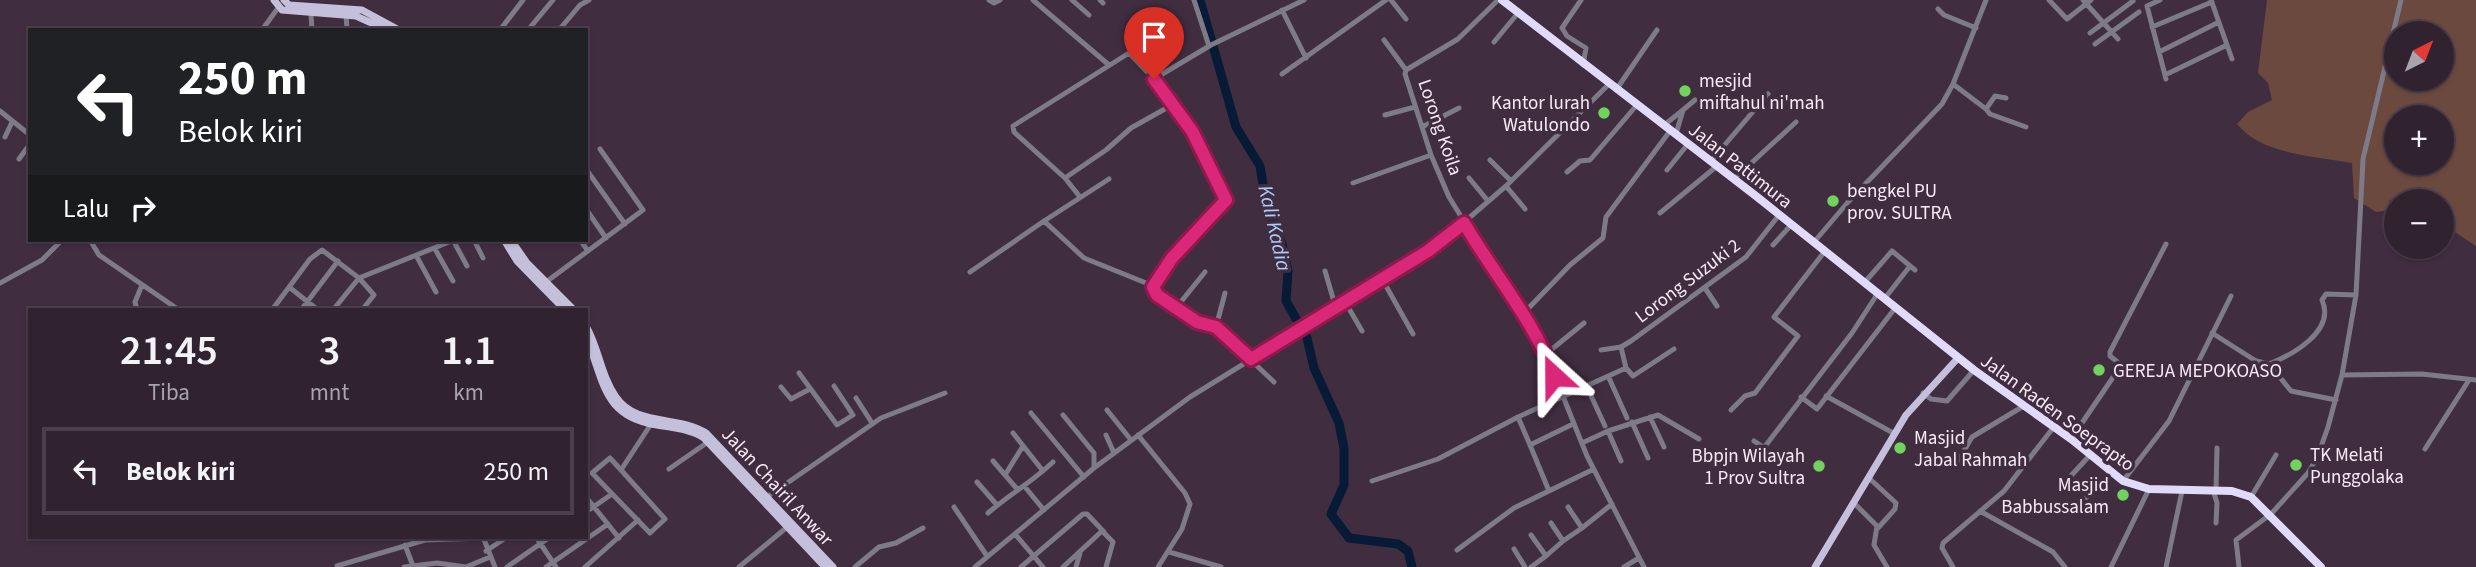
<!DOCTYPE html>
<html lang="id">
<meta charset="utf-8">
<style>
:root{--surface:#312230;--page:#392a38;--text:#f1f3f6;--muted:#a8a4ab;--line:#4c3f4c}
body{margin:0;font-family:"Source Sans 3",sans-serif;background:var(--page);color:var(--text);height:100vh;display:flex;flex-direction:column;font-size:26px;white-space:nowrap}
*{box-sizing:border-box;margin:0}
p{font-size:23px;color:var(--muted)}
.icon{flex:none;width:38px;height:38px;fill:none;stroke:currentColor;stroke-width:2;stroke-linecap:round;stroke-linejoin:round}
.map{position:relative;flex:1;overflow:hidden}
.details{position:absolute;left:28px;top:308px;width:560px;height:231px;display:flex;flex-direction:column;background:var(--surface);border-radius:0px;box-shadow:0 2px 5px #0004,0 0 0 2px var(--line)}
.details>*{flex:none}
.hud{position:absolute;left:28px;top:28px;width:560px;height:214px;border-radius:0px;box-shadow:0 2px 5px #0004,0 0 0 2px var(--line);background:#202124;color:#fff;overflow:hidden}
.needle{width:46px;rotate:42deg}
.buttons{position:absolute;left:2384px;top:21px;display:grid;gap:14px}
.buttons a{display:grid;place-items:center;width:70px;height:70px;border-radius:50%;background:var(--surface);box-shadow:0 2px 5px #0004,0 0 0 2px var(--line);font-size:35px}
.pin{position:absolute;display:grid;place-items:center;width:60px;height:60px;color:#fff;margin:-72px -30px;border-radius:50% 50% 50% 0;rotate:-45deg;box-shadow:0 0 7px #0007}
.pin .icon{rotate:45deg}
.me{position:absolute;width:77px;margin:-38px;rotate:336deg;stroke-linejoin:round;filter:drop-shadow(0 0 5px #0008)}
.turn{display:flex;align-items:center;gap:24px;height:147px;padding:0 35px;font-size:32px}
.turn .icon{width:91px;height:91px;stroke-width:2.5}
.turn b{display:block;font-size:49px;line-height:60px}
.then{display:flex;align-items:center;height:66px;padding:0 35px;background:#0003;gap:14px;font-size:26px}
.eta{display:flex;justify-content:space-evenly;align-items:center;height:119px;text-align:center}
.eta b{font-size:42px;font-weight:600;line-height:49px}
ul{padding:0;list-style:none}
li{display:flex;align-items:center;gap:21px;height:88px;margin:0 14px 10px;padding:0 21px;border:4px solid var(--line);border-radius:0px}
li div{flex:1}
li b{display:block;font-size:26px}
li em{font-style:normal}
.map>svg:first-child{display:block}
</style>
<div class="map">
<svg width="2476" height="567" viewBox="0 0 2476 567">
<rect width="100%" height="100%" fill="#412d40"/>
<path fill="#6c493f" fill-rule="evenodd" d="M2267,0H2476V246L2441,223V201H2414L2404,193L2389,201L2390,210L2376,212L2354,198L2352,163C2315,156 2262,155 2237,124L2248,112L2272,100L2268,83L2258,73ZM2396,33H2441V79H2396ZM2396,117H2441V163H2396Z"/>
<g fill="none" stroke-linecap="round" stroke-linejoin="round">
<path stroke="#071a36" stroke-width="9" d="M1200,0L1236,127L1260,166L1265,197L1282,244L1288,271L1286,301L1307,338L1314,368L1339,423L1344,448V485L1331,514L1349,538L1398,544L1408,551L1412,567"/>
<path stroke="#7d7b88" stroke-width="5" d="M989,0L994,3L1000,0
M1033,0L1109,65
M1072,0L1089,15
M1100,0L1103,3
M1194,0L1209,46
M1391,0L1406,19
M1498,0L1458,39L1406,70L1405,74L1431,155L1449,197L1546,354L1587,456L1644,567
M1581,0L1562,28L1567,36L1586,48L1583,65
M2049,0L2067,19L2091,0
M2083,0L2118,39
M2160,0L2147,6L2166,79
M2211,0L2232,59
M1938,9L1944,15L1976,28
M1282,10L1306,58
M311,14L312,30
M346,14L347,30
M2152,27L2212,2
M262,30L278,8
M500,30L523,0
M528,30L553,0
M559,30L580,5L589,0
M2090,33L2133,1
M1384,40L1406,70
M1494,42L1518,13
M2095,44L2139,12
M2159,52L2219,22
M1282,74L1386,0
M2165,75L2227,45
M1953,84L1986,109L1990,114L2026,127
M1616,90L1657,30
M1986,109L1995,96L2006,98
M0,111L30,135
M1385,115L1415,107
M1663,126L1683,110
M1422,127L1459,108
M1676,134L1683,110L1695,100
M5,137L12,122
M19,159L30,144
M1490,160L1511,181
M1711,161L1768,94
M586,169L625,224
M1667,170L1688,144
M1567,172L1580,161L1590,160L1636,106
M1065,178L1106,150L1131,128L1172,105
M1469,178L1488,201
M1109,179L1044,221L1084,258L1151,285L1157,295L1197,322L1216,327L1274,382
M1734,179L1796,122
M1353,183L1431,155
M1506,186L1525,209
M1080,197L1065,178L1014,132L1013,126L1129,53L1154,79L1211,45L1304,0
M586,209L606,238
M1660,213L1717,166
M90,240L99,255L179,310
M453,240L467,266
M474,240L483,258
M580,240L588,251
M1814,242L1849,201L1942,104L1953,84L1986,0
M1773,245L1791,225
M435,249L453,281
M417,257L436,292
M1325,271L1335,305
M970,272L1044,221
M1381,277L1413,334
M546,282L643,210L600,149
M1865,282L1892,251L1915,270
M0,283L42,260L62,240
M289,287L318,310
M1153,287L1172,258L1226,200L1189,126L1154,79
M1705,288L1717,306
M1885,298L1910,266
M1344,300L1362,331
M1176,308L1205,272
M137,310L135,302L142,285
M272,310L310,259L322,250L359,278L454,240
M301,310L338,261
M333,310L359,278L374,295L362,310
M1523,314L1570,265L1603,238L1606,217L1670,131
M1216,327L1225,293
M2212,333L2256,361L2269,364C2292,355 2336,331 2322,300L2326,294L2356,295
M1621,347L1626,368L1633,376L1674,349
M1601,350L1621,347L1631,341L1746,257L1779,215
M1546,354L1584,323
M2269,364L2291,391L2336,400
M799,373L837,425L853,415L834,386
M2342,375L2422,374L2476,380
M1609,378L1627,418
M781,387L791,399L810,389
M1587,387L1605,426
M1923,393L1931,399L1947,401L1974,370
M1826,396L1895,434
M1801,397L1817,409L1896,307
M856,398L872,423
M1107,410L1131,440
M1731,410L1745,396L1755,393L1798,336L1774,317L1825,251
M1031,413L1084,477
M1063,415L1094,453V468
M1650,417L1664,447
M1632,422L1648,458
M1608,431L1621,461
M1013,433L1043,471
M1106,435L1114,453
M1138,435L1185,493L1190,504L1182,529L1158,567
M2071,439L2118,370L2120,364L2110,356V352L2166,244
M1754,441L1763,447L1766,445L1852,333L1878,293
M1582,443L1608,431L1658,415L1699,439
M1530,445L1518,417L1626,368
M2425,449L2469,380
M993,461L1018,490
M1958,461L1972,437L2022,407
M669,469L708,442
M621,470L610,458L592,473L650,533L665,519L621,470L651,424
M1005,475L1023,446
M1870,479L1896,503L1895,509L1878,528
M2068,479L2091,454
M1372,481L1438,459L1518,417
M2123,481L2169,421L2231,296
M977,482L997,505
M1025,487L1044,510
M2213,490L2217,503L2216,523
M2216,490L2217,448
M1549,491L1530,445L1573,424
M586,497L619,538
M767,497L881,418L945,393
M2251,497L2276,455
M1854,503L1877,526L1874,545L1887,567
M954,507L987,556
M1568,507L1582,528L1612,504
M2076,508L2112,472
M1980,511L2053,552L2065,567
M586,512L612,494
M988,513C1010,494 1032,482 1053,462
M1551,523L1563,541L1582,528
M1015,534L1043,567
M1531,535L1546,556L1563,541
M483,537L495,567
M536,537L556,567
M405,545L413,566
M1514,549L1525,567
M1457,550L1514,508L1594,469
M486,551L507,537
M1169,552L1221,567
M337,566L425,540L483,538
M404,567L437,563L466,567
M466,567L490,557
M507,567L550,537
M546,567L608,524
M585,567L638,520
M739,567L786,528
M855,567L879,547L896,543L923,528
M975,567L1094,468L1190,397L1440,243L1506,186L1608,85
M1021,567L1083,514H1087L1104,532
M1063,567L1102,531L1113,542L1106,567
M1076,567L1080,553
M1531,567L1546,556
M1624,567L1639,558
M1953,567L1942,548L1943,543L2004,491L2053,428
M2111,567L2149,489
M2166,567L2182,491
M2239,567L2236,540L2271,514L2308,473L2317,458L2328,427L2342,375L2356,295L2363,159L2401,0"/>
<path stroke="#c4c0db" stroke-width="7" d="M274,0L282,10L356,16L387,30
M284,0L289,5L362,10L399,30
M504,240L517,261L565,310
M511,240L527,263L574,310
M586,326C599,348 601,376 616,397C636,427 679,415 706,433L833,567
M586,338C605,380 601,416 657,425C673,428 690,429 704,438L825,567
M1815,567L1906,415L1958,358"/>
<path stroke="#e0dbfb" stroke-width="8" d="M1502,0L1756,196L1974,370L2071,439L2123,481L2149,489L2232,491L2251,497L2321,567"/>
</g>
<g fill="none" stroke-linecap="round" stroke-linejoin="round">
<g stroke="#8e194d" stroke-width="18">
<path id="route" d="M1154,79L1192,131L1226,200L1172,258L1153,287L1157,295L1197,322L1216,327L1251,359L1428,251L1464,223C1492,271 1537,325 1554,376"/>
</g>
<use href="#route" stroke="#db2777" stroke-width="12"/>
</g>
<g fill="#71d35e" stroke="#412d40" stroke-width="2.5">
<circle cx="1685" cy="91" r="7"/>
<circle cx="1604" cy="113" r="7"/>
<circle cx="1833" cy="201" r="7"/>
<circle cx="2099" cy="370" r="7"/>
<circle cx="1900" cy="448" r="7"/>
<circle cx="2296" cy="465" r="7"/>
<circle cx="1819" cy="466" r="7"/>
<circle cx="2123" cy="495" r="7"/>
</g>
<g text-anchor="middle" stroke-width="7" stroke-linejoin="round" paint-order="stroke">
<g font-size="19" fill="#f8ebf7" stroke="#412d40" text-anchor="start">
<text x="1699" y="87">mesjid<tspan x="1699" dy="22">miftahul ni'mah</tspan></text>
<text x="1590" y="109" text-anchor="end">Kantor lurah<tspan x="1590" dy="22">Watulondo</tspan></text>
<text x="1847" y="197">bengkel PU<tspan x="1847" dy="22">prov. SULTRA</tspan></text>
<text x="2113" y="377">GEREJA MEPOKOASO</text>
<text x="1914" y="444">Masjid<tspan x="1914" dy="22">Jabal Rahmah</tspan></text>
<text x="2310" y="461">TK Melati<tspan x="2310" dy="22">Punggolaka</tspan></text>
<text x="1805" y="462" text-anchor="end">Bbpjn Wilayah<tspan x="1805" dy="22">1 Prov Sultra</tspan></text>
<text x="2109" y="491" text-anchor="end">Masjid<tspan x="2109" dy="22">Babbussalam</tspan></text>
</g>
<g font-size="19" fill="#f8ebf7" stroke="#412d40">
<text transform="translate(1441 127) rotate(71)" y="7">Lorong Koila</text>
<text transform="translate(1741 165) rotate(38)" y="7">Jalan Pattimura</text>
<text transform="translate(1687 280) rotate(-37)" y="7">Lorong Suzuki 2</text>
<text transform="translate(2058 412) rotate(36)" y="7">Jalan Raden Soeprapto</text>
<text transform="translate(778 486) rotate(47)" y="7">Jalan Chairil Anwar</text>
</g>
<g font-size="21" font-style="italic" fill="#accbf9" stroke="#412d40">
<text transform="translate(1275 228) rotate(77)" y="7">Kali Kadia</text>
</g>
</g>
</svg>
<div class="buttons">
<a><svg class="needle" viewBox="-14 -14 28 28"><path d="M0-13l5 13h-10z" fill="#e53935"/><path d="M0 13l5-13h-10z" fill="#a8a4ab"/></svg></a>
<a>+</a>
<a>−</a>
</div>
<div class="pin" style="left:1154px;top:79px;background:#d93025"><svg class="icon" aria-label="arrive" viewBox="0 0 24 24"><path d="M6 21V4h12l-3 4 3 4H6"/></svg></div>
<svg class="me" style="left:1554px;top:376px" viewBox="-20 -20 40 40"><path d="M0-17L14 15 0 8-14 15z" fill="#db2777" stroke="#fff" stroke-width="4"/></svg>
<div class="hud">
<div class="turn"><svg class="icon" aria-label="left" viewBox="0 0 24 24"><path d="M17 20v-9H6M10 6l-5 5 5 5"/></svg><div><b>250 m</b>Belok kiri</div></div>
<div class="then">Lalu<svg class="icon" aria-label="right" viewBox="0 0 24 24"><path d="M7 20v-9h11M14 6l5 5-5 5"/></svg></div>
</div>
<section class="details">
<div class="eta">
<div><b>21:45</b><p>Tiba</p></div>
<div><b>3</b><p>mnt</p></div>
<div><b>1.1</b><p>km</p></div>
</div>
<ul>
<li><svg class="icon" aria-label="left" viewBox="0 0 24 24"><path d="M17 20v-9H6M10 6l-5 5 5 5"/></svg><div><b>Belok kiri</b></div><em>250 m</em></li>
</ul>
</section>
</div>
